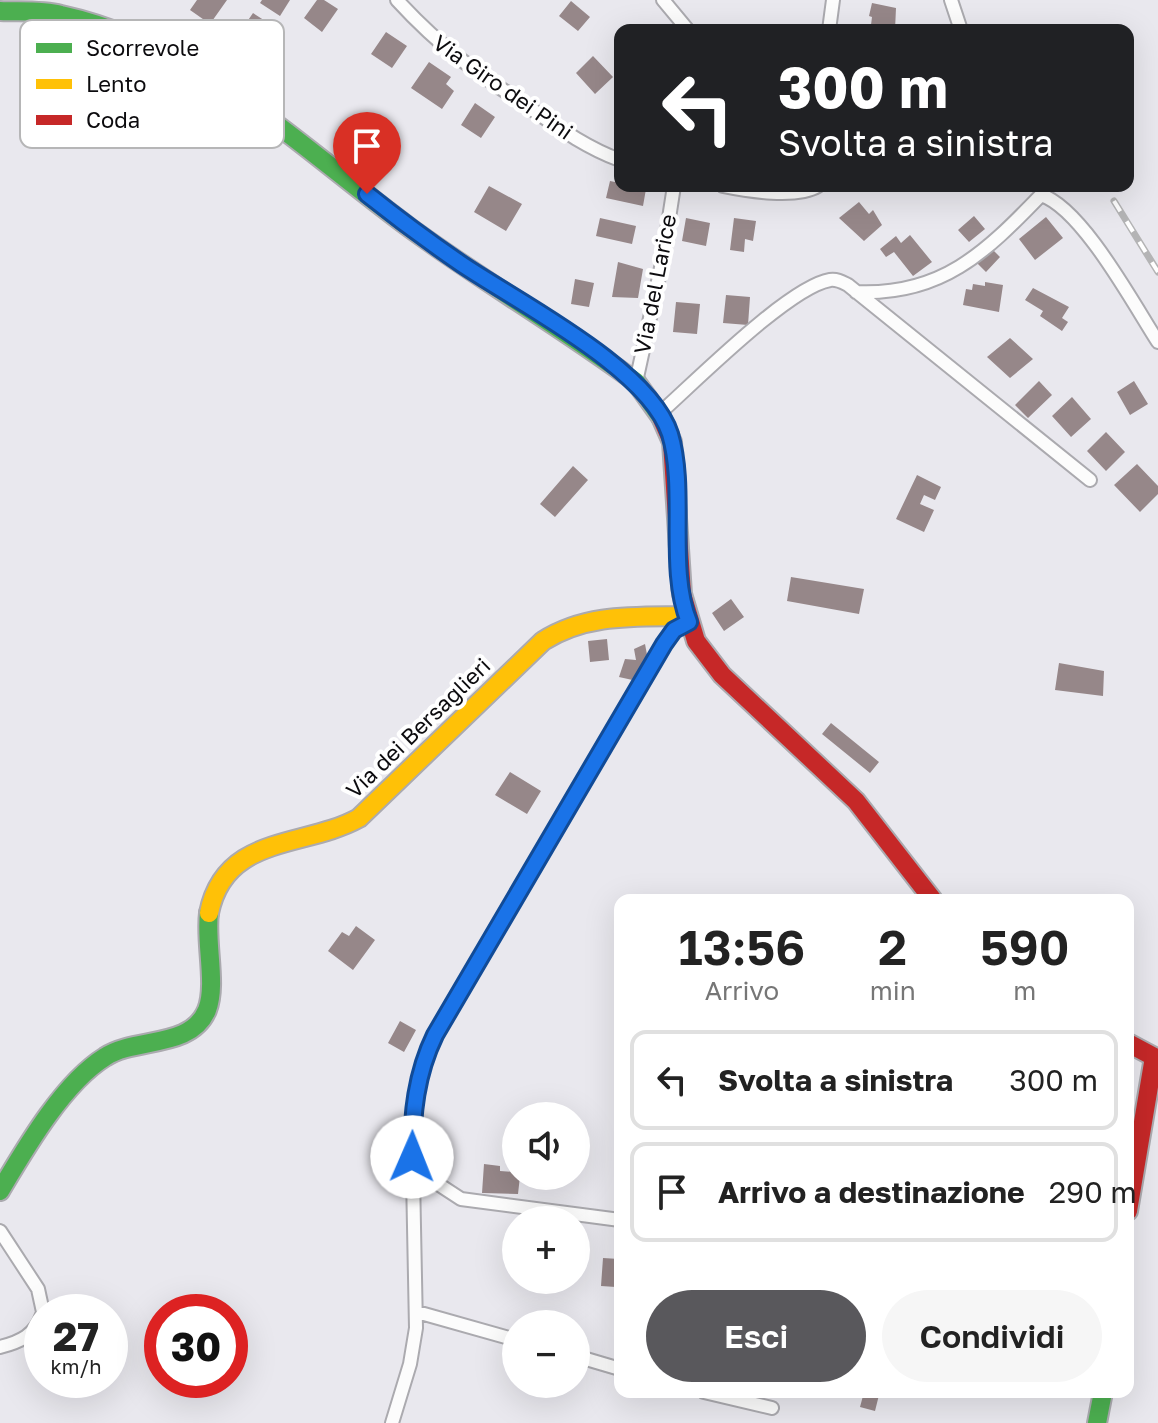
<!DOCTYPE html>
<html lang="it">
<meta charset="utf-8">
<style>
:root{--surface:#fff;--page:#f6f6f6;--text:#222;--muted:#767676;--line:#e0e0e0;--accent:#59585c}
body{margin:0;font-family:"Golos Text",sans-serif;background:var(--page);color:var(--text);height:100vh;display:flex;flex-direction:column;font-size:30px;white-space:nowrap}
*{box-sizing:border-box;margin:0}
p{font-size:26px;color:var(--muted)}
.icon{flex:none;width:44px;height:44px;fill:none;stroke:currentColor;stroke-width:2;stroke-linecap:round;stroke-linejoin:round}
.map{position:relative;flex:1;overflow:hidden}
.sheet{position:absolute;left:614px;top:894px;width:520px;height:504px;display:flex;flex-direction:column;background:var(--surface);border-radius:16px;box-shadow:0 8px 32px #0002}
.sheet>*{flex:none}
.top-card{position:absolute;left:614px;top:24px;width:520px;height:168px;border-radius:16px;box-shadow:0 8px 32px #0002;background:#202124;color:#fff;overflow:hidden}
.fabs{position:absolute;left:502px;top:1102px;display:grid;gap:16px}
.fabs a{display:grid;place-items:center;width:88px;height:88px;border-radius:50%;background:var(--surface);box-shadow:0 8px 32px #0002;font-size:40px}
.speed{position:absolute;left:24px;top:1294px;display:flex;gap:16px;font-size:40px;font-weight:700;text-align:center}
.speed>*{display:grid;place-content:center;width:104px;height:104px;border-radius:50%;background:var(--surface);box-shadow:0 8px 32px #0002;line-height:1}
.speed small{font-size:20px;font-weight:400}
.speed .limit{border:12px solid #d22;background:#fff;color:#111}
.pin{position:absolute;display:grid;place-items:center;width:68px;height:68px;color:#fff;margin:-82px -34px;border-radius:50% 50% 50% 0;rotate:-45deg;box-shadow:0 0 8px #0007}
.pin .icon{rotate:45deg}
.me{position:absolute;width:88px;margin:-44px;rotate:1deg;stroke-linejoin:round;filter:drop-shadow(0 0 6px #0008)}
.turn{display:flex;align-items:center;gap:28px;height:168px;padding:0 32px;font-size:36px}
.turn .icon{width:104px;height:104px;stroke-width:2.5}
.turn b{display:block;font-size:56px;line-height:68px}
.eta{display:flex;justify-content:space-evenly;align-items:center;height:136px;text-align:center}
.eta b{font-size:48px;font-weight:600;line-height:56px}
.cta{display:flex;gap:16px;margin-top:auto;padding:16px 32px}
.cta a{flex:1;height:92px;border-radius:48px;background:var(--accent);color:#fff;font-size:32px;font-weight:600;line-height:92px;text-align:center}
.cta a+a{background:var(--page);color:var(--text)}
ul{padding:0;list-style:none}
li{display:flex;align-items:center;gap:24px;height:100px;margin:0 16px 12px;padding:0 16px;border:4px solid var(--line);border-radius:16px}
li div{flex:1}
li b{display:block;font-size:30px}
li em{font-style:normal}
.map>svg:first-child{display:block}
</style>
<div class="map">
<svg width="1158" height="1423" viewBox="0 0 1158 1423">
<rect width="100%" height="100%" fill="#e9e8ee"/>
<path fill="#968789" d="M197,0H227L210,24L190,10Z
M262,0H290L280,16L260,3Z
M317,0H324L338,9L322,32L304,18Z
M571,1L590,17L578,31L559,16Z
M872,3L896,8L895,30L871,25L872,17L869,16Z
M253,13L273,26L259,48L238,35Z
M386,32L407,46L392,68L371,54Z
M593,56L613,77L595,94L576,73Z
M429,62L451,77L446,84L454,91L442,109L411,88Z
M475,103L495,117L481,138L461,125Z
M610,181L620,183V186L646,189L643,206L606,198Z
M489,186L522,204L506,231L474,212Z
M859,202L869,214L873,210L882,225L864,241L839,218Z
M974,216L985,229L969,242L958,230Z
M1046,217L1063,238L1035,260L1019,239Z
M600,218L636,226L632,244L596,236Z
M686,218L710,223L706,246L682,241Z
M734,218L756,221L753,241L745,239L744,252L730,250Z
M910,235L932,262L913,276L894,252L886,257L880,249L896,236L901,243Z
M991,248L1000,257L986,272L977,263Z
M618,262L643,269L638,298L612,297Z
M575,279L594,283L589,307L571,304Z
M985,282L1003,285L999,312L963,305L966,289L972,290L973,284L985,286Z
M1033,288L1069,307L1062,318L1068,322L1062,331L1040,316L1043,311L1025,300Z
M726,295L750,297L748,325L723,323Z
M676,302L700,304L697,334L673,332Z
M1010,338L1033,359L1010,378L987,357Z
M1039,381L1052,395L1028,418L1015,405Z
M1134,381L1148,404L1130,415L1117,392Z
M1072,397L1091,419L1071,437L1052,416Z
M1106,432L1125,452L1106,471L1087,451Z
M1137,464L1158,486V494L1140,512L1114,485Z
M573,466L588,480L555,517L540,504Z
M917,475L941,487L935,500L924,495L920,504L934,510L924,532L896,519Z
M791,577L864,589L859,614L787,601Z
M731,599L744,617L724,631L712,613Z
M607,639L609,660L590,662L588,641Z
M645,644L648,660L637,681L619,677L625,659L636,660L634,649Z
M1059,663L1104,671L1103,696L1055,690Z
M831,723L879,762L870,773L822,734Z
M510,772L541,791L527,814L495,795Z
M356,926L375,940L353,970L328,951L342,932L349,936Z
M400,1021L416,1030L404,1052L388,1043Z
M484,1164L500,1166V1171L516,1172V1176H520L518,1194L482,1193Z
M603,1258L619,1259L616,1287L601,1286Z
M864,1392L879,1395L875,1411L860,1407Z"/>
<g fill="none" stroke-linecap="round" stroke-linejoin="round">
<g stroke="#abaaaf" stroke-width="16">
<path id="street" d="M397,0C441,48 477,73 530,108C559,128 587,148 620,160
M663,0L688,30
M951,0L961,30
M829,30L833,0
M723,186C747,191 797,199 818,186
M1041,195C1082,208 1134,305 1158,342
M856,292C941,296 985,253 1041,195L1044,186
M636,382L662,263L674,186
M660,413C695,382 789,287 830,280C837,279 842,282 848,285L1090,480
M412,1167L461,1199L620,1220
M0,1231L38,1289L43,1312
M417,1312L516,1340
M0,1347C20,1342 35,1335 42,1315
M576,1356L620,1369
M704,1392L772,1408
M392,1423L410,1364L416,1328L412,1125C415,1087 425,1055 442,1021L664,644L674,630L689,622"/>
</g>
<g stroke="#abaaaf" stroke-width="22">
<path id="fast" d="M0,11C20,12 41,10 61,15C199,45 300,147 410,228C484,282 563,328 636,382L661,417
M0,1191C25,1149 63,1083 105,1057C135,1037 191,1049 207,1010C217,985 205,942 209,913
M1097,1423L1103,1392"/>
</g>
<g stroke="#abaaaf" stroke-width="22">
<path id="slow" d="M209,913C225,834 305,848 359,818L543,641C587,613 636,617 687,616"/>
</g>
<g stroke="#abaaaf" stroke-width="22">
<path id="jam" d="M661,417L672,442L682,594L696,641L722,675L856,801L933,900
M1128,1043L1158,1059
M1128,1211L1154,1057"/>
</g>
<use href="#street" stroke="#fcfcfc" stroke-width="12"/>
<use href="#fast" stroke="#4caf50" stroke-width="18"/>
<use href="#slow" stroke="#ffc107" stroke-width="18"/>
<use href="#jam" stroke="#c62828" stroke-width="18"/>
<g stroke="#b4b4b5" stroke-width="7">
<path id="rail" d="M1114,201L1158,272"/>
</g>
<use href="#rail" stroke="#fff" stroke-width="4" stroke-dasharray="12" stroke-linecap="butt"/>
</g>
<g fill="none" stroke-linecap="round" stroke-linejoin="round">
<g stroke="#114b97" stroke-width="20">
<path id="route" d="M367,194C397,218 428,241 460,263C517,302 649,368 670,434C687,491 667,568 689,622L674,630L664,644L435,1035C416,1074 412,1114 412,1157"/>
</g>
<use href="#route" stroke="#1a73e8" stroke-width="14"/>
</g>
<g text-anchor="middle" stroke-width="8" stroke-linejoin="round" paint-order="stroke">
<g font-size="22" fill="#0c0b0e" stroke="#fff">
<text transform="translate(503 87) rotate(35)" y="8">Via Giro dei Pini</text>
<text transform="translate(655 284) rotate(-79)" y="8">Via del Larice</text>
<text transform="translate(418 728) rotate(-44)" y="8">Via dei Bersaglieri</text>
</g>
</g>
<rect x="20" y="20" width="264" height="128" rx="12" fill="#fff" stroke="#b6b6b7" stroke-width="2"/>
<rect x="36" y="43" width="36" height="10" fill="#4caf50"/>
<rect x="36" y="79" width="36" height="10" fill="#ffc107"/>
<rect x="36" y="115" width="36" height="10" fill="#c62828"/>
<g font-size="22" fill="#0c0b0e">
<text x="86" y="56">Scorrevole</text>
<text x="86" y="92">Lento</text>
<text x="86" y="128">Coda</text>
</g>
</svg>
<div class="fabs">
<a><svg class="icon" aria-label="sound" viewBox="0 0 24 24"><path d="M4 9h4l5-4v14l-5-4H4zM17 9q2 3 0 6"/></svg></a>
<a>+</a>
<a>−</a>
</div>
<div class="speed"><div>27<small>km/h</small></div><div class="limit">30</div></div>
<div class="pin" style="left:367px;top:194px;background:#d93025"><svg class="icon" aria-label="arrive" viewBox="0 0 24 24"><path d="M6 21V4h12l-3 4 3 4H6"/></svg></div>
<svg class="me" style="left:412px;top:1157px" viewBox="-20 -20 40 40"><circle r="19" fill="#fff"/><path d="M0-13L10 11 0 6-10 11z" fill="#1a73e8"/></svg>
<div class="top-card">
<div class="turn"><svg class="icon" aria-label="left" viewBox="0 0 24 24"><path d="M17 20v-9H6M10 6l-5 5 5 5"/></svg><div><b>300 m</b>Svolta a sinistra</div></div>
</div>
<section class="sheet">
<div class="eta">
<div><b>13:56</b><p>Arrivo</p></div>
<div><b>2</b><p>min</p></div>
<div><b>590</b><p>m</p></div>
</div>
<ul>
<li><svg class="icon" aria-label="left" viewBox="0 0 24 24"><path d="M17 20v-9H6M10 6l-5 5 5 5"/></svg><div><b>Svolta a sinistra</b></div><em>300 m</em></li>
<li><svg class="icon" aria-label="arrive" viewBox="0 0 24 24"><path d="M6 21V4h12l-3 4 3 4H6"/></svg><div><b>Arrivo a destinazione</b></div><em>290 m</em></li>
</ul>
<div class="cta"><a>Esci</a><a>Condividi</a></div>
</section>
</div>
